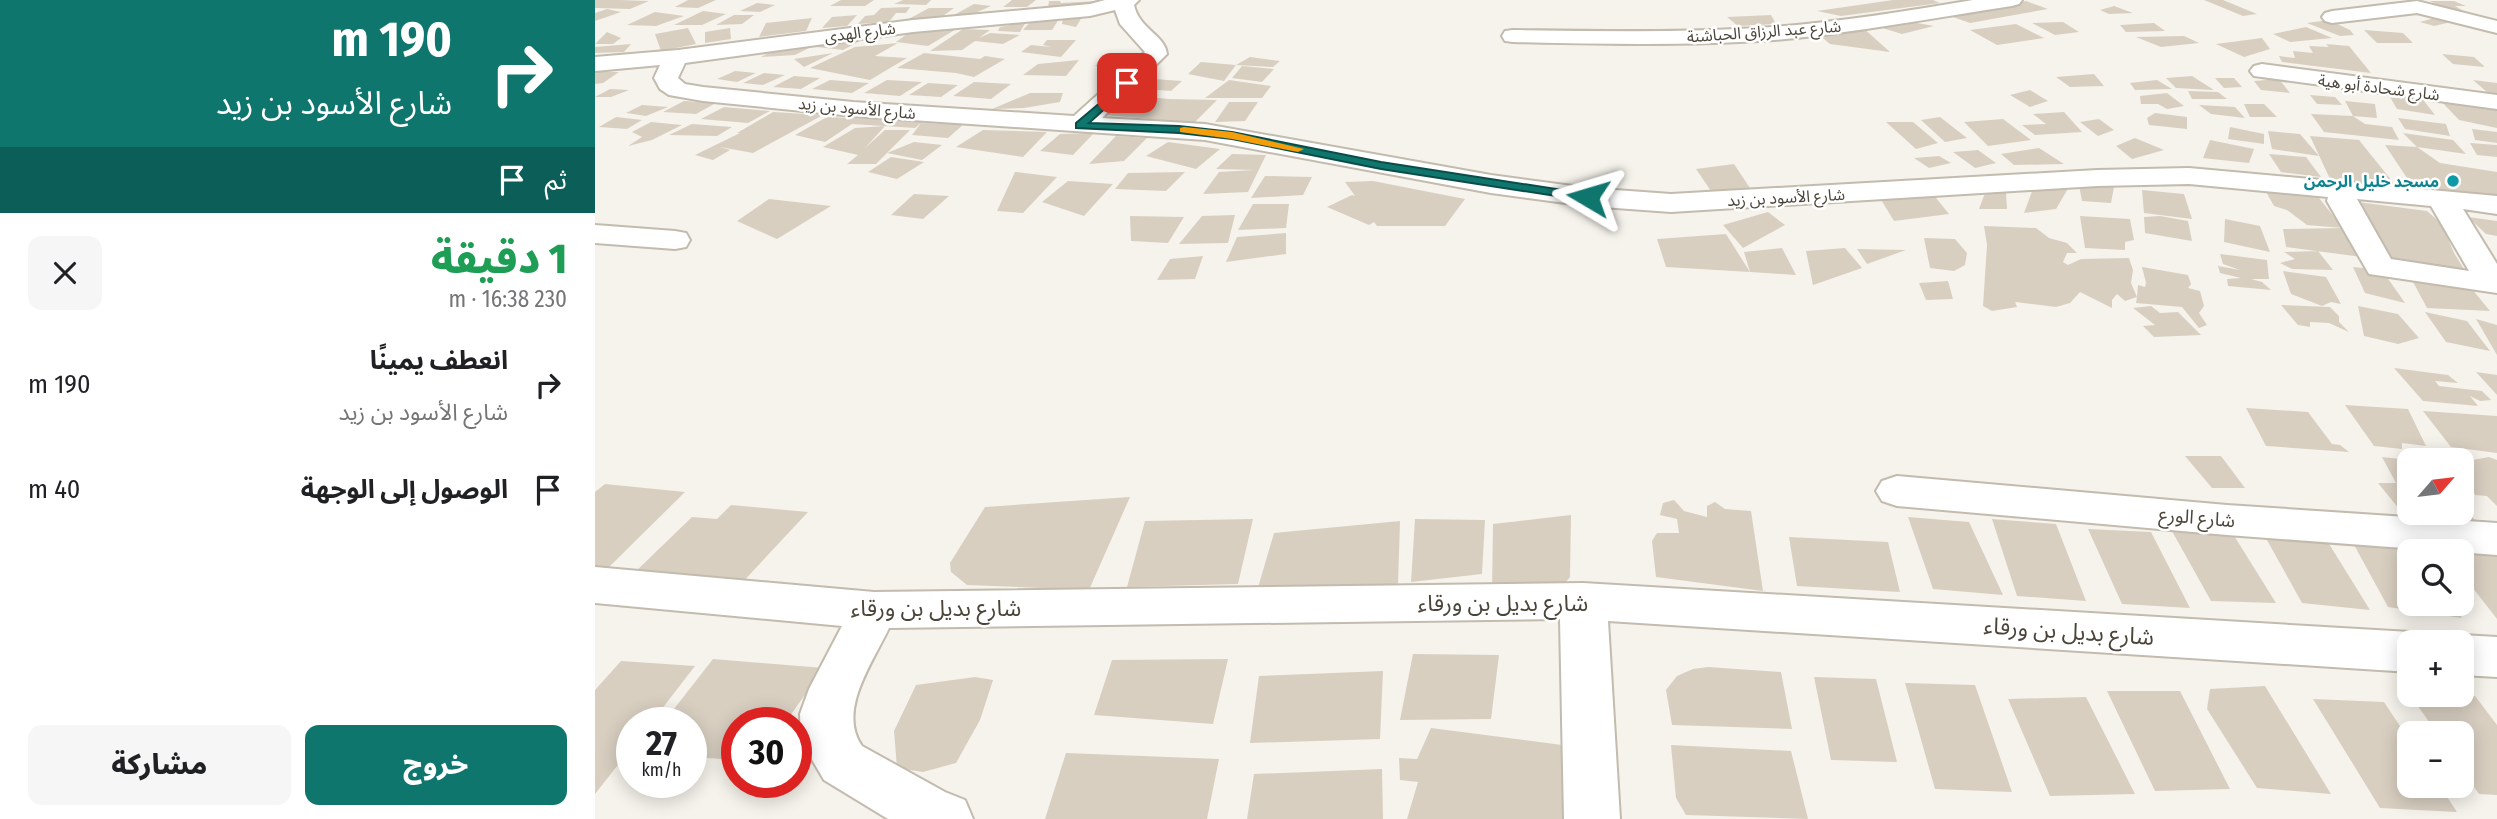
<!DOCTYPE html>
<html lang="ar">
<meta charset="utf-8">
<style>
:root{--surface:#fff;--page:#f6f6f6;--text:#202124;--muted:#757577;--accent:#0f766e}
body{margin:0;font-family:"Fira Sans Condensed","Noto Sans Arabic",sans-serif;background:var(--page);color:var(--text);direction:rtl;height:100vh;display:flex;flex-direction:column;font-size:26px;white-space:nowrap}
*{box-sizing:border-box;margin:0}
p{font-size:23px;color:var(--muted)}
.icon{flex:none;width:38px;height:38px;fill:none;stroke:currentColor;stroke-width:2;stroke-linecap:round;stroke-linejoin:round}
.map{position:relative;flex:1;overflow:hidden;direction:ltr}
.sheet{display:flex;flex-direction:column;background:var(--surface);width:595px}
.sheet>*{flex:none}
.banner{background:#0f766e;color:#fff;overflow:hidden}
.needle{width:46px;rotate:62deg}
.buttons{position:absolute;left:1802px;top:448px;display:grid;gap:14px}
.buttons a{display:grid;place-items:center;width:77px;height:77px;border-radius:14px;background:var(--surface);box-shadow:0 4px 18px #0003;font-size:35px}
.speed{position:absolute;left:21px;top:707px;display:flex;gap:14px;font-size:35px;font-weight:700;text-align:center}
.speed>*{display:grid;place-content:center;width:91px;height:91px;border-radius:50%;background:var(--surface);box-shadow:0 4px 18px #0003;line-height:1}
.speed small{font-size:18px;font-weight:400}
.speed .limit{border:10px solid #d22;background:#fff;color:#111}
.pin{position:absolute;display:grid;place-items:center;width:60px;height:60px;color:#fff;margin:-30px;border-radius:14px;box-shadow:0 4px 10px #0006}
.me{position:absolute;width:77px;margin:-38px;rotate:277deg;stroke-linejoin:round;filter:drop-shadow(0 0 5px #0008)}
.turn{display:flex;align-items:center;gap:24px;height:147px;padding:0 28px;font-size:32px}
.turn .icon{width:91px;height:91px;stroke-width:2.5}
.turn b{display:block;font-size:49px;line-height:60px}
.then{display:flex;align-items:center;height:66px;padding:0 28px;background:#0003;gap:14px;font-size:26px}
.round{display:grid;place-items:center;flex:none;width:74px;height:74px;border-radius:14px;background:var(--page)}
.overview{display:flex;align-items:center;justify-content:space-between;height:119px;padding:0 28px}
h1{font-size:42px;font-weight:800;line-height:52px;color:#1e9e55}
.button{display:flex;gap:14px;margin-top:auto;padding:14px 28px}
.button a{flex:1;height:80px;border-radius:14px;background:var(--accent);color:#fff;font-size:28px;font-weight:800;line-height:80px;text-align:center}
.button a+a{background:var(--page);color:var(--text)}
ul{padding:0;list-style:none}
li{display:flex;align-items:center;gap:21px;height:105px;padding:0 28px}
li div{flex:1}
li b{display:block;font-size:26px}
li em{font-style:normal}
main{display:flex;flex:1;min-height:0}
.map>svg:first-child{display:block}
</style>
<main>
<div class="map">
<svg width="1902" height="819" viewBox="0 0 1902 819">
<rect width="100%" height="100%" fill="#f6f3ec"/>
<path fill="#d8cfc1" d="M0,0H25L54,1L35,9L0,8Z
M93,0H121L103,8L80,7Z
M246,0H279L270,6H235Z
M308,0H336L331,5L299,4Z
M417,0H441L432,7H408Z
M519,0L464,10L453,7L454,1H465L466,3Z
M1298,0H1338L1345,3L1246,16L1222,11Z
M1609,0H1628L1662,14L1648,16Z
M1431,1L1453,9L1375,23L1355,16Z
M1835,1H1859L1871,6H1860L1872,13H1858Z
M162,3L180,5L165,12L145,11Z
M379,4L396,6L378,14L359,15Z
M1519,6L1538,13L1514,14L1505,10Z
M315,7L311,13H301L294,22L263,24L270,16L279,15L286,8Z
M334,8H359L345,18L310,21Z
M12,9L26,12L0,21V13Z
M108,11L131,14L107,25H79Z
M60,12L89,16L61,26L32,25Z
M139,15H159L147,24L121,25Z
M262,15L252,26L227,28L237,17Z
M1176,15L1181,24L1143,26L1132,17Z
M487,17L481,27L467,24L468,18Z
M217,18L211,31L164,37L171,23Z
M1839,18L1856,22L1839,26L1825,22Z
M464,19L457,30H428L436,21Z
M1305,20L1339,26L1307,34L1284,27Z
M1734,20L1755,30L1759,35L1745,36L1712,23Z
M431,22L425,32L403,31L405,27Z
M1468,22L1484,32L1460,35L1437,23Z
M1559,23L1570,31L1531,32L1525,25Z
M1421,24L1449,38L1402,45L1375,30Z
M368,25L333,46L301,42L319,29Z
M1267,27L1295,52L1235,44L1222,33Z
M1711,27L1737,38L1695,42L1678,34Z
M93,28L101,44L66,51L60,34Z
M135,28L136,39L110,43V32Z
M368,29L395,30L384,38L395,33L425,35L408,44L380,41L367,50L335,51Z
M1769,30L1808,33L1818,43H1782Z
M12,32L26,38L18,44H0Z
M276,35L248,50L222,47L234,41Z
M1589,36L1604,43L1566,47L1541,37Z
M1667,38L1675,49L1649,57L1621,44Z
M452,40H481L466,57L426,52L436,45L456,47L448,45Z
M303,43L280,56L312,58L275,80L215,68L260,47Z
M36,44L29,52L0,53V47Z
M222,44L200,55L166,57L184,47Z
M1731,44L1754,46L1776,73L1687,62L1684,56L1700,58L1698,51L1718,53L1714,46L1734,47Z
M238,53L209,67L199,59Z
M329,53L385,59L390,56L410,59L379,77L361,73L302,68Z
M1847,54L1879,57L1890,67L1858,64Z
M512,55L550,57L539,67L500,66Z
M655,57L685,61L678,67L641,65Z
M484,60L471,76L428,75L443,64Z
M606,62L641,65L629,81L593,74Z
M647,66L679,69L667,82L637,78Z
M140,71L161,73L142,82L122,79Z
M0,72H24L8,83L0,84Z
M169,73L190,75L168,85L148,83Z
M1499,74L1509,86L1475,87L1461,77Z
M199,76L225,78L206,89L178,87Z
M1597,76L1619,90L1581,88L1571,78Z
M1620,78H1639L1647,87L1629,88Z
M559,79L587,81L576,91L536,88L542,83L553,84Z
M1684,79L1695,93L1666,90L1659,81Z
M235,80L274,83L257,93L217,89Z
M292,80L327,82L305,96L269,93Z
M634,80L676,86L667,98H610Z
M1562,80L1577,89L1540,90L1535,83Z
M1878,80L1902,83V94L1892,92Z
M379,82L416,84L396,99L358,96Z
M333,83L363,85L346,97L314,95Z
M15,89L34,90L16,97H0Z
M1435,90L1453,101L1435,107L1415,95Z
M1593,91L1623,92L1632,99H1597Z
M435,93H468L465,102L429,108L397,109Z
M1572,93L1589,106L1572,109L1563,104H1546L1545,96Z
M1715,95L1740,97L1747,105L1722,104Z
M540,96L574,99L622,100L599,123L510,115Z
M1795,97L1829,101L1840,115L1802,109Z
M1844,99L1902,108V128L1864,120Z
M89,101L121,103L101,114L68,112Z
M1750,101L1780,104L1782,118L1758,116Z
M634,102H663L650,121L620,122Z
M1649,104H1669L1682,117H1655Z
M47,105L73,107L51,116L31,113Z
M1604,105L1640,107L1650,118L1616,114Z
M129,107L175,111L153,123L106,119Z
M178,112L228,115L158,153L125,147L135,150L118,160L100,155L145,133H142Z
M1469,112L1487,132L1440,135L1427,125L1451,124L1438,114Z
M1560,113L1592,117V129L1554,125L1552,118Z
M1716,114L1758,116L1770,124L1797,127L1804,140L1729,132Z
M21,117L47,120L32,129L4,127Z
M232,117L329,121L326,123L369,124L353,138L317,135L326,123L320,128L257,124L230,142L200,135Z
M1345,117L1372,138L1350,142L1326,120Z
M1803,118L1851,124L1855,136L1810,129Z
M1408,119L1436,140L1393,146L1369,122Z
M1504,119L1519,130L1503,136L1485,122Z
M56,122L87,125L57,140L33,146L47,137L37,132Z
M1291,122H1318L1343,143L1321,149Z
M97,124L137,127L122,136L74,135Z
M290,126L270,148L290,130H315L281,164H252L263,155L228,147L260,128Z
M1635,127L1669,134V144L1633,139Z
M1877,129L1902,132V143L1880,140Z
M388,130L452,132L428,157L361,147Z
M1673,131L1705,134L1724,156L1677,149Z
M499,133L478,155L445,151L465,134Z
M1808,133L1858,140L1871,154L1822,147L1845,163L1902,172V199L1820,190L1790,145L1822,147Z
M521,136L552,138L529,161L494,164Z
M1715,136L1764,140L1801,186L1735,179Z
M1540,138L1569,150L1537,159L1521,146Z
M1615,140L1659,149L1654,163L1608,158Z
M319,142L347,145L327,160L292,153Z
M573,142L625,149L601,169L551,156Z
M1875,143L1902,145V157L1882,155Z
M1444,148L1469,164L1419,165L1406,154Z
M1383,150L1401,163L1380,168L1358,152Z
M637,154L671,155L653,192L608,194L624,172L659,170L621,169Z
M1674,154L1711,157L1726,177L1686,172Z
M1344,156L1356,163L1334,168L1319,158Z
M296,157L329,162L302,179L273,172Z
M1139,164L1155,188L1116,191L1101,169Z
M420,172L462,177L428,213L402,211Z
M590,172L571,191L520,189L533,173Z
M670,176L717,177L708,195L656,198Z
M473,181L518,184L489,216L447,202Z
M778,181L870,199L850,226H782L779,222L774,225L732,207L757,195L760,196L750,182Z
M1484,185L1519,187L1516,203L1487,201Z
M1439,186L1474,187L1461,209L1429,213Z
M1547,190L1589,194L1597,219L1549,213Z
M1670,190L1724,198L1748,228L1767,257L1691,247L1688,229L1748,228L1712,225L1692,210L1679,206Z
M1411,192L1412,209H1384L1390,193Z
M1337,193L1354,214L1299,221L1285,198Z
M319,194L354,196L328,219L296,215Z
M174,199L236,206L182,239L142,221Z
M1755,201L1832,211L1847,224L1859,253L1874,277L1792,265Z
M658,204H694L691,228L643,230Z
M1173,212L1190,225L1148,248L1128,225Z
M640,215L633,243L584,244L607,216Z
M535,216L589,217L573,243L536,241Z
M1485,216L1535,219L1539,240L1530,242V250L1490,248Z
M1565,216L1593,221L1597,241L1550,233L1549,217Z
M1873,217L1902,221V236L1891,234Z
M1630,219L1665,226L1675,252L1629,242Z
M1389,226L1441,228L1454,238L1472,243L1482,253H1472L1468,262L1473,265L1486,259L1534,258L1538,270L1536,283L1542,297L1543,285L1550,287L1551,283L1547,267L1593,275L1596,284L1593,288L1605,291L1609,306L1604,313L1612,325L1604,328L1587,307L1541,303L1542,297L1530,301L1522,294L1517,300V308L1485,292L1475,303L1461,307L1420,302L1422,307L1397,311L1388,306L1392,245Z
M691,233V254L631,262L642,237Z
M1131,234L1155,272L1071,267L1062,239Z
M1329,238L1360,239L1372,253L1370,265L1359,271L1335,268Z
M1187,248L1201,275L1155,272L1149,252Z
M1250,248L1267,268L1218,285L1211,251Z
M1262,249L1311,250L1272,264Z
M1723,251L1738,270L1697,269L1685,263L1700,259L1689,252Z
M1625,254L1672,260L1674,279H1656L1667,282L1676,290L1633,286L1632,279L1646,278L1625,273L1623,266L1645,270L1628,264Z
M608,256L600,279L562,280L575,259Z
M1758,267L1787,270L1810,303L1770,293Z
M1688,271L1731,277L1746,304L1736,302L1727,306L1696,294Z
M1353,281L1358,299L1331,300L1324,283Z
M1818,282L1877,289L1895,311L1832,308Z
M1686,305L1735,307L1744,316V322L1754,332L1734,323L1715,322V327L1703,325Z
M1556,306L1565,313L1583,312L1606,335L1559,337L1548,326L1560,325L1538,308Z
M1763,306L1803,314L1824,338L1803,344L1769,336Z
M1830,312L1872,321L1895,351L1851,342Z
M1881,319L1902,325V355Z
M1799,368L1853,375L1863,383L1840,381L1844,386L1887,391L1896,400L1885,401L1875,396L1883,406L1828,401Z
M1881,372L1902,375V395Z
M1750,405L1813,409L1831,446L1807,443V449L1779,446Z
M1651,408L1713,412L1737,444L1745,445L1754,452L1671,446Z
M1828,411L1902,416V453L1856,447Z
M1590,456H1626L1650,488H1617Z
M1787,457L1815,460V513H1867V503L1884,526L1809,515L1783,483H1801Z
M1894,457L1902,460V506L1892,496L1880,495L1867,473V462Z
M10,484L90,492L9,572H0V492Z
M535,497L494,590L372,585L356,572L355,563L390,507Z
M1079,500L1089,511L1112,517V506L1120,502L1130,509L1156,511L1168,591L1061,577L1057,541L1062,533H1084L1082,519L1065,515L1068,503Z
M136,505L213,512L144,586L37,575L97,517L122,519Z
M976,515L975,577L966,588L897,590L898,524Z
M1313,517L1374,522L1408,595L1338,589Z
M658,519L643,584L532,587L550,521Z
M820,519L890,520L887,574L816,582Z
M1397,519L1461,524L1491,601L1422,596Z
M805,521L803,585L662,591L679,533Z
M1573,524L1633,526L1681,603L1616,601Z
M1493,529L1556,532L1595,608L1527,604Z
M1668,533L1731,539L1775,610L1707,603Z
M1194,537L1293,542L1305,592L1202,586Z
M1758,543L1815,550V604H1859L1867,618L1793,607Z
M1867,551L1902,554V619L1867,574Z
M818,654L904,655L896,719L805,720Z
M118,659L229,668L190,723H142V760L96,757V723H68Z
M633,659L618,724L499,715L517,660Z
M26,661L100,666L56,723H37V747L0,794V690Z
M1113,667L1186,672L1197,729L1077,725L1071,690L1082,676L1098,669Z
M788,671L785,739L655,743L664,676Z
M380,677L398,680L385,720L361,763L328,772L302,768L299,731L321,685Z
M1219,677L1281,679L1302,762L1236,760Z
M1310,683L1380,685L1417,792L1340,789Z
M1670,686L1736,794L1662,788L1612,709L1615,689Z
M1512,691H1585L1635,789L1560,791Z
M1815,695L1880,696L1902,725V795L1884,794L1867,770V733H1842Z
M1491,697L1540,794L1455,796L1413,699Z
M1718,699L1789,702L1815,741V786H1845L1862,812L1785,808Z
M836,728L967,745L971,819H812L823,782L805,780L804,758L822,759Z
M1076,745L1196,751L1213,819L1091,815L1081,798Z
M471,753L624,759L612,819H450Z
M787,769L788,819H652L659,774Z"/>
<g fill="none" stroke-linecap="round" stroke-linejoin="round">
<g stroke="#c2bbae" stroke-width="4">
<path id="minor" d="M510,0H544L539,5C544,29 570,35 572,54L507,118L610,124L896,175L993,188L1076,194L1502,170L1594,168L1902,196V214L1868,209L1902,264V293L1774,274L1732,201L1733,197L1594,184L1502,186L1076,212L993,206L896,193L610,140L258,116L108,101L74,95L65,89L59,78L65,65L0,71V57L83,50L318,20L495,4ZM520,10L525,24L550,52L479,116L258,102L108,87L90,84L83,78L90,63L318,32L495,16ZM1762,199L1836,206L1874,271L1796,259Z
M1378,0H1427L1424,4L1417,6C1338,18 1259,33 1179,40C1092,46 1005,44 918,42L910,41L907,36L910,31L918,30C1005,31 1092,33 1178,27C1245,22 1312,11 1378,0Z
M1822,1L1902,21V33L1822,13L1737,23L1730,21L1727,17L1730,13L1737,11Z
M1667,64L1902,95V109L1659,76L1655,71L1659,66Z
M0,225L80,231L91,233L95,240L91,247L80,249L0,243Z
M1302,476L1632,505L1902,523V555L1632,535L1302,506L1287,501L1281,491L1287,481Z
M0,567L279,592L988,583L1815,632L1832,638L1835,642H1815V672L1013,621L1025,819H969L965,619L294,628C278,662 242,711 267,746L350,792L370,800L378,819H293L229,780L206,741L205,714L214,689L247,626L0,603Z
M1867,635L1902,637V677L1867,675V642H1849Z"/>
</g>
<use href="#minor" fill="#fff" fill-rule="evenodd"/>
</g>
<path fill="#0f766e" stroke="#0a4d48" stroke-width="2" d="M532,80L536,81V85L494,123L584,126L637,132L786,162L993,194L999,197L993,201L786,169L637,139L584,133L481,128V123Z"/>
<path fill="#f59e0b" d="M589,127L637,132L709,149L703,152L637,139L585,132V128Z"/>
<circle fill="#0f9aa8" stroke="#fff" stroke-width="2.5" cx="1858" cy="181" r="7"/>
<g text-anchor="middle" stroke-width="5" stroke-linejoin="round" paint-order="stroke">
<g font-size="16" fill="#4b4439" stroke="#fff">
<text transform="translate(1169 31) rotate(-4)" y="6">شارع عبد الرزاق الحباشنة</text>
<text transform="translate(265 32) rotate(-7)" y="6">شارع الهدى</text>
<text transform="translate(1784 87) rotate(7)" y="6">شارع شحادة أبو هية</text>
<text transform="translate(262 108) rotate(5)" y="6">شارع الأسود بن زيد</text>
<text transform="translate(1191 197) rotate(-3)" y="6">شارع الأسود بن زيد</text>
</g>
<g font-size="16" font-weight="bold" fill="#0d838f" stroke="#fff" text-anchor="end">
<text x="1844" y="187">مسجد خليل الرحمن</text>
</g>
<g font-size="19" fill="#4b4439" stroke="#fff">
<text transform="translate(1602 517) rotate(5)" y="7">شارع الورع</text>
</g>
<g font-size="23" fill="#4b4439" stroke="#fff">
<text x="908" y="611">شارع بديل بن ورقاء</text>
<text x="341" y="616">شارع بديل بن ورقاء</text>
<text transform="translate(1474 631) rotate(4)" y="8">شارع بديل بن ورقاء</text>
</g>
</g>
</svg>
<div class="buttons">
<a><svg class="needle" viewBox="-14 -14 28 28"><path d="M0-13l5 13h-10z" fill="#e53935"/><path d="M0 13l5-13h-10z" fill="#757577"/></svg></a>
<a><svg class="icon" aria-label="search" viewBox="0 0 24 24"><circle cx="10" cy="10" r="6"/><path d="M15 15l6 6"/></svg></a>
<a>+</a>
<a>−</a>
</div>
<div class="speed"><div>27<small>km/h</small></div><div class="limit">30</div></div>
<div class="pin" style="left:532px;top:83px;background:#d93025"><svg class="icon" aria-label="arrive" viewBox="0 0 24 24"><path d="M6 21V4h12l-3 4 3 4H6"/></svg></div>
<svg class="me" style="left:993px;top:197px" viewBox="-20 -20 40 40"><path d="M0-17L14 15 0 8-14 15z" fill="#0f766e" stroke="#fff" stroke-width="4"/></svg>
</div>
<section class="sheet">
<div class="banner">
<div class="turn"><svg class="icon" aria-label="right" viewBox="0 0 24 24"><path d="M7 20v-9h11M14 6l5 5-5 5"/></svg><div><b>190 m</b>شارع الأسود بن زيد</div></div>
<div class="then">ثم<svg class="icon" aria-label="arrive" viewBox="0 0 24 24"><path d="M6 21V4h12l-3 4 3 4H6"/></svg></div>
</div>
<div class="overview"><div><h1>1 دقيقة</h1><p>230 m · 16:38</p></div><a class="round"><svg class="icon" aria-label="close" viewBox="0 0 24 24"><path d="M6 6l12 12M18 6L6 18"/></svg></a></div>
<ul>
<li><svg class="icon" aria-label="right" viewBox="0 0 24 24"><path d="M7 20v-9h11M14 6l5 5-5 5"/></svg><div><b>انعطف يمينًا</b><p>شارع الأسود بن زيد</p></div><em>190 m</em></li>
<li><svg class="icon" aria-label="arrive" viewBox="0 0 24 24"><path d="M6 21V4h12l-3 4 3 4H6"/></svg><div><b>الوصول إلى الوجهة</b></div><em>40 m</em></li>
</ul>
<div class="button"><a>خروج</a><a>مشاركة</a></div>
</section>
</main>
